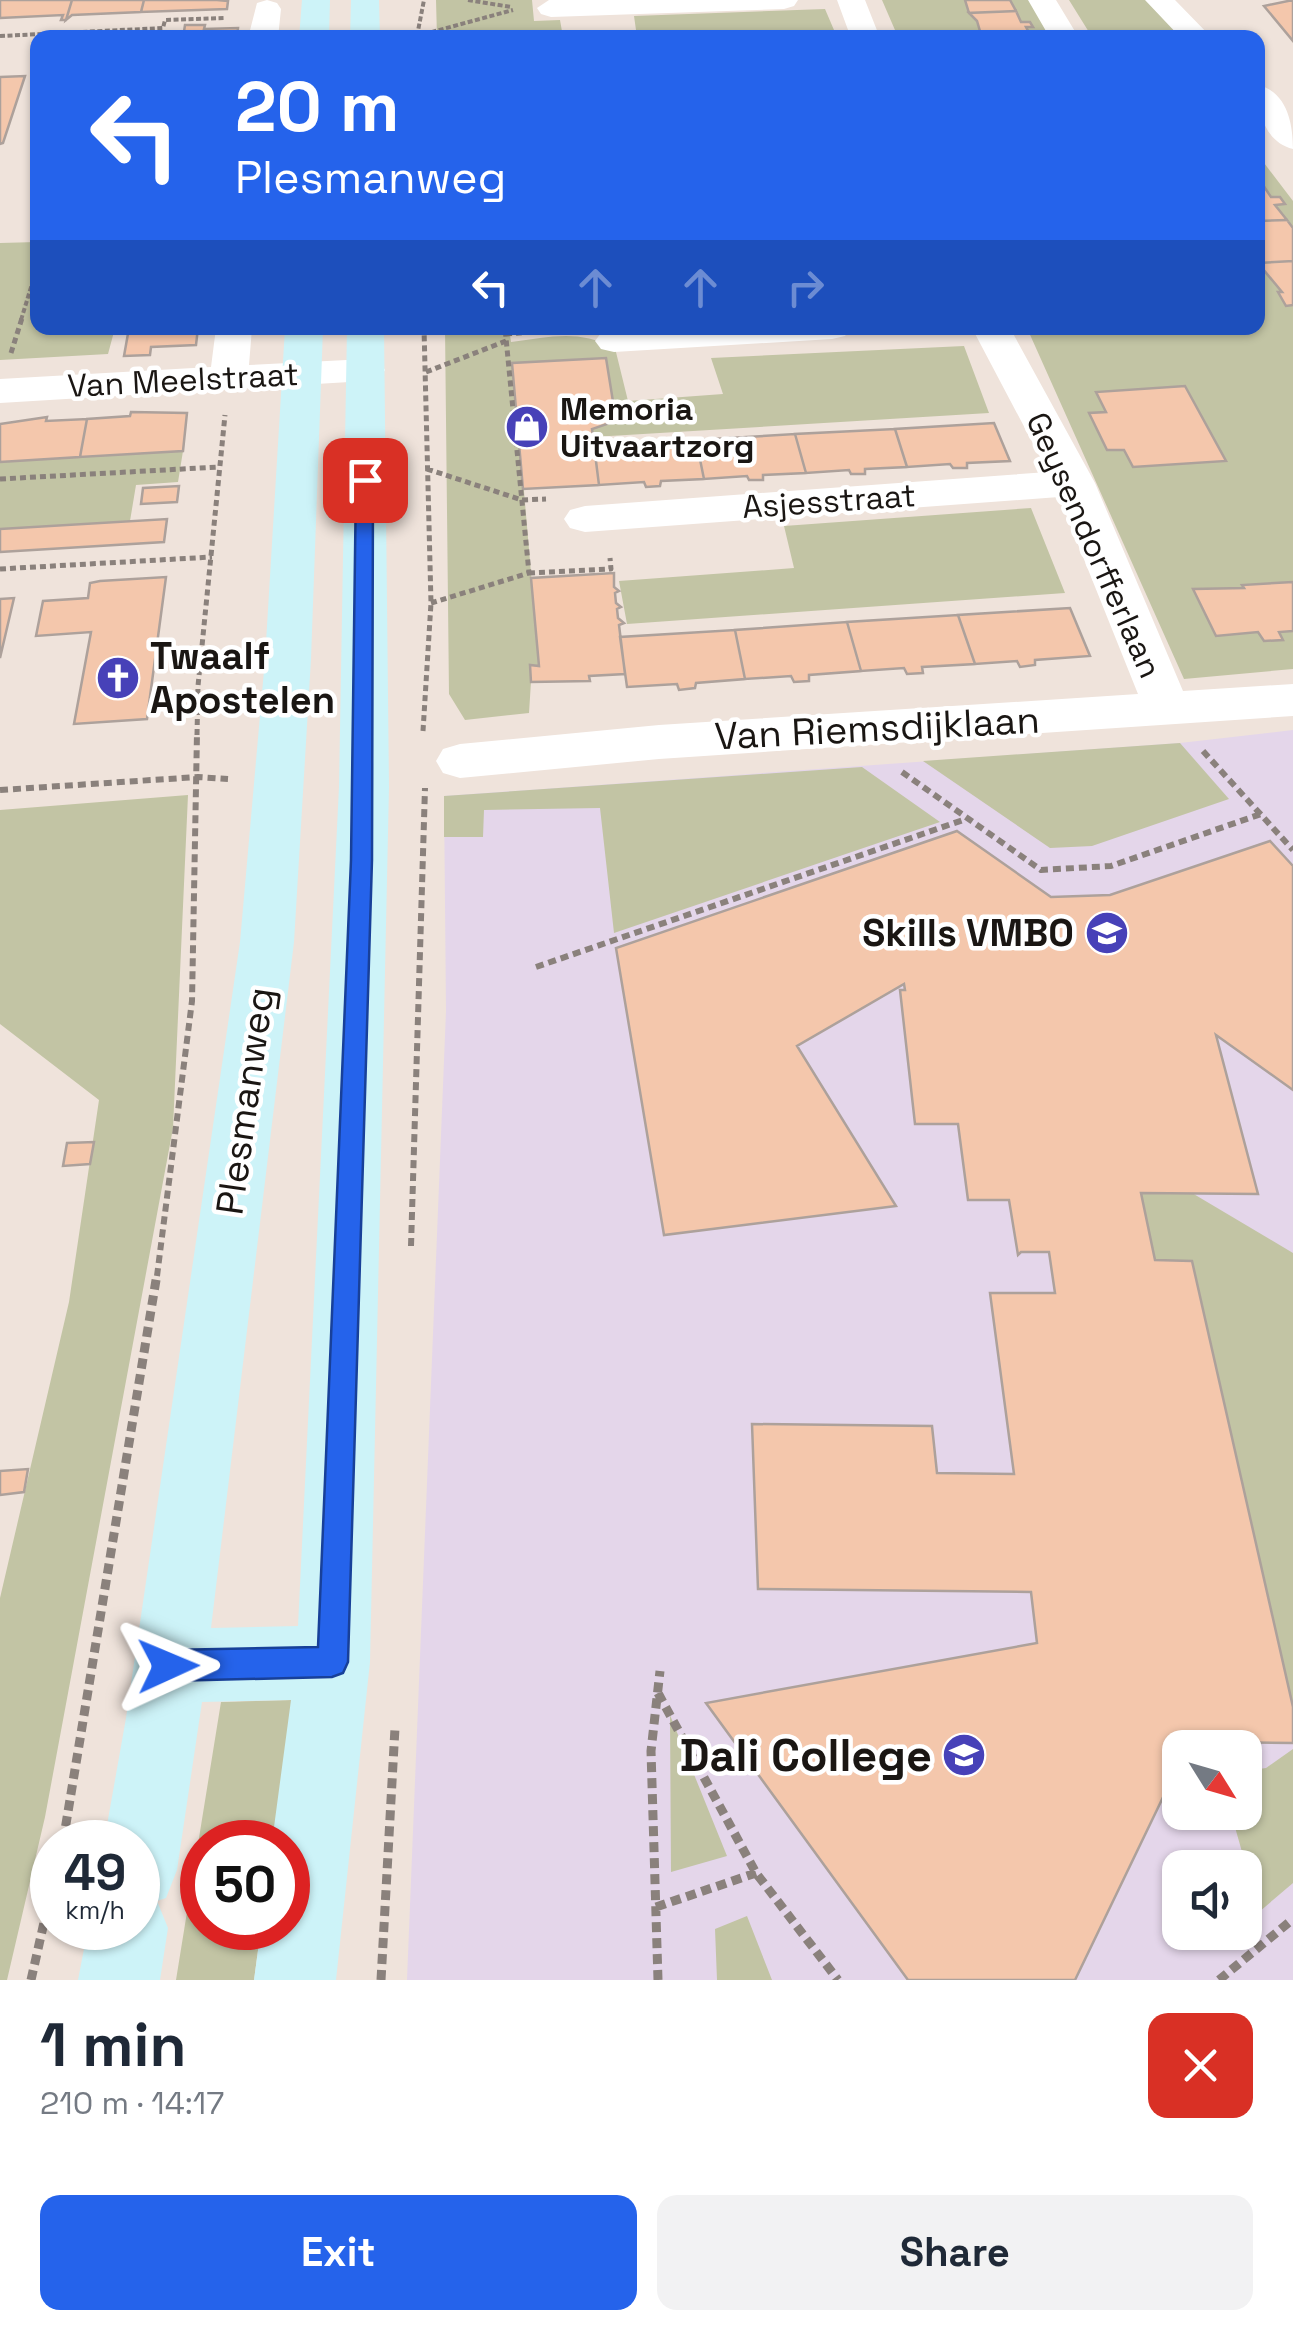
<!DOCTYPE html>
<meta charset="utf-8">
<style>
:root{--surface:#fff;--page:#f2f2f3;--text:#1f2937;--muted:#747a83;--accent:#2563eb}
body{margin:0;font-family:"Space Grotesk",sans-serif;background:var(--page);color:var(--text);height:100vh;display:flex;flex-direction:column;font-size:38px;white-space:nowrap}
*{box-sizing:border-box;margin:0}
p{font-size:32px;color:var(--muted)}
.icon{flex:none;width:55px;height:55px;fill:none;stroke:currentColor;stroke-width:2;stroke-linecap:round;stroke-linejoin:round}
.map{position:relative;height:1980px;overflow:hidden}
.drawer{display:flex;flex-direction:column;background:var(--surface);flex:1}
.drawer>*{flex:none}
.top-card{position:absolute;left:30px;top:30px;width:1235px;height:305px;border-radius:20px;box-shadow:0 2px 8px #0004;background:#2563eb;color:#fff;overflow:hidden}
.needle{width:65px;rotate:127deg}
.tools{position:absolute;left:1162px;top:1730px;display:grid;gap:20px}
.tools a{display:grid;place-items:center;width:100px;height:100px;border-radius:20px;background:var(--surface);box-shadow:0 2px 8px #0004;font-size:50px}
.speed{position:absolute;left:30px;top:1820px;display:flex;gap:20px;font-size:50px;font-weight:700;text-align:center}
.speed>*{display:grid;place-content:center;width:130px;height:130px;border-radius:50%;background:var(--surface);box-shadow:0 2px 8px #0004;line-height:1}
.speed small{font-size:25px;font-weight:400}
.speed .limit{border:15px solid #d22;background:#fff;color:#111}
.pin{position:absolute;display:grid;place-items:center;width:85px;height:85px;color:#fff;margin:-42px;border-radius:20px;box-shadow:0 5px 15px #0006}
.me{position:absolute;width:110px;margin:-55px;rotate:89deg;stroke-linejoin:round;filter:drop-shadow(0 0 8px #0008)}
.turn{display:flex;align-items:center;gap:35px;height:210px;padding:0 40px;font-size:45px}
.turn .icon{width:130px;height:130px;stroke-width:2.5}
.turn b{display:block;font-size:70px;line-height:85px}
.lanes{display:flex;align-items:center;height:95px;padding:0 40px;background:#0003;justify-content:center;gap:50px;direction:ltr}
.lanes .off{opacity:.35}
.round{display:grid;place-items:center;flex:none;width:105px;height:105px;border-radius:20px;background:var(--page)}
.overview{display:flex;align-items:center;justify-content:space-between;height:170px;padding:0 40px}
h1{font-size:60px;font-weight:800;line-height:75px}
.action{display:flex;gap:20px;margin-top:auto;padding:20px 40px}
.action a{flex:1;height:115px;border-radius:20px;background:var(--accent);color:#fff;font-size:40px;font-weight:800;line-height:115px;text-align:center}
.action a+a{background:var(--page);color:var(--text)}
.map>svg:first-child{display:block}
</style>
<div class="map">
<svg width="1293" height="1980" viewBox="0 0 1293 1980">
<rect width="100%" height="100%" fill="#efe3db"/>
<path fill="#e4d6ea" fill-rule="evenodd" d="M1293,730V1980H407L446,1011L444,796L1180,743ZM1180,1748H1245V1812H1180ZM1180,1868H1245V1932H1180Z"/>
<path fill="#c2c4a4" d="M436,0H532L534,21L560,20L563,37H437Z
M882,0H1032L1057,37H898Z
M1069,0H1147L1188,37H1092Z
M825,9L837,37H631H637L634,16Z
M1258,155L1293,201V669L1184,679L1027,328H1258Z
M37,242L38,328H115L108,354L0,360V243Z
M445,328H509L511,342C551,337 577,329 615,348L628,401L723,394L711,358L964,346L989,413L593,437L592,429L608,424L615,414L513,363L539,666H532L529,713L465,720L449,694Z
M183,451L178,482L136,485L130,521L0,529V462Z
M1031,508L1065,593L627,624L619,581L794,568L784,526Z
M1180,743L1229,799L1092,846L1050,848L923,761Z
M862,767L940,822L614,933L600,808L484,810L483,837H444V796Z
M188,795L173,1128L45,1817L7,1980H0V1598L69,1302L99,1100L0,1024V810Z
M1141,1193H1192L1293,1253V1707L1192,1261L1155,1260Z
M292,1700L273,1842H202V1928H261L254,1980H176L221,1702Z
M670,1715L727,1856L671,1872Z
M1293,1749V1883L1259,1912L1231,1813L1245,1812V1771L1266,1768Z
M747,1916L772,1980H717L715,1929Z"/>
<path fill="#f4c7ac" stroke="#ada19b" stroke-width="2.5" d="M0,0H72L66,20H61L63,15L0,18Z
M72,0H144L141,12L72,15L66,20Z
M144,0H217L228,1L227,9L141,12Z
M965,0H1010L1016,11L969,13Z
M1293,0V41L1264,6Z
M1016,11L1021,22H1030L1033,27H1026L1032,38H982L977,21L969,13Z
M185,25H205L204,29L238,28L237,38H183Z
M25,76L3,143L0,144V77Z
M1261,182L1271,197H1280L1285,204L1275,205L1287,220L1258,221V183Z
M1287,220L1293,228V261L1258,263V221Z
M1293,261V305L1286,306L1278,292H1282L1258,263Z
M129,328H198L196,345L151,347L150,355L124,356Z
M606,358L615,414L607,424L592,429L599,485L523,489L512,363Z
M1185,386L1226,461L1133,467L1124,450H1107L1089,413L1106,412L1096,392Z
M131,412L187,413L183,451L80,457L87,419L130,416Z
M47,417L46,421L87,419L80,457L0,462V424Z
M994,423L1010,461L967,463V468H953L950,464L907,467L895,429Z
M895,429L907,467L865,469V474H851L849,470L806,473L795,434Z
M795,434L806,473L763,475V480H749L747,476L704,479L696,440Z
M696,440L704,479L661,481L660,486L646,487L644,482L599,485L594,446Z
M179,486L177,502L141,504L143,488Z
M167,519L164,542L0,552V529Z
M614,573V587L619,591L615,593L616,603L621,607L617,609L618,618L624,623L619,625L625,674L589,676L590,681L531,682L530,665L539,666L531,578Z
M166,577L147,719L74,724L91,632L36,636L43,601L88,598L90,583L100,581Z
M1293,582V631L1279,632L1283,640L1264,641L1258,632L1216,636L1193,589L1244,588L1242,585Z
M14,598L0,658V599Z
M1070,608L1090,656L1035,660V665L1020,667L1017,661L975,664L958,615Z
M958,615L975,664L922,667L923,673L907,674L904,668L861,671L847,622Z
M847,622L861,671L809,675V681L794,682L791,676L745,679L735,630Z
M735,630L745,679L696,683L695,688L679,690L677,684L627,687L620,637Z
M957,831L1051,897L1110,895L1270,841L1293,866V1090L1216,1035L1258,1194L1141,1193L1155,1260L1192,1261L1293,1707V1743L1224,1742L1225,1748H1180V1762L1075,1980H908L706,1703L1037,1643L1031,1592L758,1589L752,1424L932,1426L937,1473L1014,1474L990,1293H1055L1049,1252H1021L1018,1255L1009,1200H968L958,1124H915L900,990H905L904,984L797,1046L896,1206L664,1235L616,948Z
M94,1142L90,1164L63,1166L67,1143Z
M28,1469L24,1492L0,1495V1471Z"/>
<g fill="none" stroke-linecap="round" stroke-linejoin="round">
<path stroke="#8a817c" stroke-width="4" stroke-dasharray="5 2.5" stroke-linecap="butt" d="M468,0L511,7
M0,36L163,28L165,20L224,18
M417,36L513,10
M417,36L424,0
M21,320L32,284L38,280"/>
<path stroke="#8a817c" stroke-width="5" stroke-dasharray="6 4" stroke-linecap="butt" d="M490,328L505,330
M506,334L574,329
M11,353L22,318
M426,372L506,341
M427,469L522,500L546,499
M0,479L219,467
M0,569L212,557
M529,573L611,569L610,558
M431,603L529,573L505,328
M423,731L431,603L424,328
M197,735L198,686L225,415"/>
<path stroke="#8a817c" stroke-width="6" stroke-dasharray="8 5" stroke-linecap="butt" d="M1203,751L1293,850
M902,772L1041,870L1111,866L1261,814
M0,790L198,777L228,779
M536,967L966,819
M411,1246L425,788
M157,1276L192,1001L197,733"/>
<path stroke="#8a817c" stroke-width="9" stroke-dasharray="10 6" stroke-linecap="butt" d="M658,1693L756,1873L838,1980
M63,1842L157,1274
M656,1907L756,1873
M31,1980L52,1887
M381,1980L395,1728
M658,1980L651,1751L660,1671
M1219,1980L1293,1919"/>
<path fill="#fff" fill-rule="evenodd" d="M267,0L277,3L281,9L278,38H248L257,3Z
M549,0H798L794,6L784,9L551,17L541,14L537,8Z
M837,0H865L880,38H851Z
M1028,0H1056L1079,38H1050Z
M1145,0H1175L1212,38H1181Z
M1258,85C1287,92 1293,123 1293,149C1264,142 1257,110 1258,85Z
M216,328H252L249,365L366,359L380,362L385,370L380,378L366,381L0,403V379L211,367Z
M652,328H851L845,336L832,339L614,352L601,349L595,341L601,333Z
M972,328H1010L1095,483L1183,691L1293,684V716L659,759L460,778L443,773L436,761L443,749L460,744L659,725L1138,694L1059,497L585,532L570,528L564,519L570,510L585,506L1048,472Z"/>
<path fill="#cdf3f8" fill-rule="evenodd" d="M302,0H330L329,38H299Z
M351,0H379L380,38H350Z
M285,328H323L311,659L294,942L211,1628L298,1626L339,787L347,328H384L389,787L370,1662L336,1980H254L261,1928H288V1842H272L291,1700L202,1702L177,1870L166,1898L157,1901L168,1928L160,1980H78L88,1928H138V1842H104L126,1718L240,942L265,659Z"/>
</g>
<path fill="#2563eb" stroke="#184099" stroke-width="2.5" d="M365,475L373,480L372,860L348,1662L343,1673L332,1677L168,1681L158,1676L153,1666L158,1655L168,1650L318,1647L351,860L356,480Z"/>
<defs>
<g id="shop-disc" transform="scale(2.25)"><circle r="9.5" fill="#4741b8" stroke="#fff"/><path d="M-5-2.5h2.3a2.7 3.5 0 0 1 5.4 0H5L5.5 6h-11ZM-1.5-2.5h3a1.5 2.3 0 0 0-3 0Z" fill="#fff"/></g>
<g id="church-disc" transform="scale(2.25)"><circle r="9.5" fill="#4741b8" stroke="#fff"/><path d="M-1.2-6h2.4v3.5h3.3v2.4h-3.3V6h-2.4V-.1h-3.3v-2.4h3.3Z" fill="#fff"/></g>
<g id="school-disc" transform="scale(2.25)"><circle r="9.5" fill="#4741b8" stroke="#fff"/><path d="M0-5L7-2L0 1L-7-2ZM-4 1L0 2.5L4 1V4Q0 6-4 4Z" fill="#fff"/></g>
</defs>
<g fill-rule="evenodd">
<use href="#shop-disc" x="527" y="427"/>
<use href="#church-disc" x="118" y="678"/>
<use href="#school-disc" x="1107" y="933"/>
<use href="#school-disc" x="964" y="1755"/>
</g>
<g text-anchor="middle" stroke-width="9" stroke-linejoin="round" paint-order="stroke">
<g font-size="32" fill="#1a1613" stroke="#fff">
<text transform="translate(183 380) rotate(-3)" y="11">Van Meelstraat</text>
<text transform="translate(829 501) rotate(-4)" y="11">Asjesstraat</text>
<text transform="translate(1094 545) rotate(66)" y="11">Geysendorfferlaan</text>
</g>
<g font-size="32" font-weight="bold" fill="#1a1613" stroke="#fff" text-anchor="start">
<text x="560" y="420">Memoria<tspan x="560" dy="37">Uitvaartzorg</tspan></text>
</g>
<g font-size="38" font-weight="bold" fill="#1a1613" stroke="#fff" text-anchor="start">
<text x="150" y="669">Twaalf<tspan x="150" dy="44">Apostelen</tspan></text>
<text x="1074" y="946" text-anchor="end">Skills VMBO</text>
</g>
<g font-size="38" fill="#1a1613" stroke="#fff">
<text transform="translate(877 728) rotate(-3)" y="13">Van Riemsdijklaan</text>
<text transform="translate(245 1101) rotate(-82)" y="13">Plesmanweg</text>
</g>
<g font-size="45" font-weight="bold" fill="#1a1613" stroke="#fff" text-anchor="end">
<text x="932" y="1771">Dali College</text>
</g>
</g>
</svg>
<div class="tools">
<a><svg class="needle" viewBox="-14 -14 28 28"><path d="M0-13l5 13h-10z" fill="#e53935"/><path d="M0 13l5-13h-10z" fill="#747a83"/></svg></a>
<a><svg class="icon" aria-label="sound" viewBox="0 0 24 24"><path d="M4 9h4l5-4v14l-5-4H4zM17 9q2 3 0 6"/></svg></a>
</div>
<div class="speed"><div>49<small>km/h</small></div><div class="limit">50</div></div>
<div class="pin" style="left:365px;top:480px;background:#d93025"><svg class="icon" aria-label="arrive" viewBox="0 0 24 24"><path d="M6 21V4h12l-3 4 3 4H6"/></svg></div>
<svg class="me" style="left:168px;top:1666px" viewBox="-20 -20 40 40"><path d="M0-17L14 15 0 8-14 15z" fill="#2563eb" stroke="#fff" stroke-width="4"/></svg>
<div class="top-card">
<div class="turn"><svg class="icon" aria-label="left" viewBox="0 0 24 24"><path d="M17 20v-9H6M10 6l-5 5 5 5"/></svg><div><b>20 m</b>Plesmanweg</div></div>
<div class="lanes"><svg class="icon" aria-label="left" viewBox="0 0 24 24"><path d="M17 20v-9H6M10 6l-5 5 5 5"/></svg><svg class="icon off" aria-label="ahead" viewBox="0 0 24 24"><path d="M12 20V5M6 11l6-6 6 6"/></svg><svg class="icon off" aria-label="ahead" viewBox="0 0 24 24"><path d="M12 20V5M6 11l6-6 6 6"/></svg><svg class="icon off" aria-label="right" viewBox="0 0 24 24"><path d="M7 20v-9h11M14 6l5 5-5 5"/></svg></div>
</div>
</div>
<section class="drawer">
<div class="overview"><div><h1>1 min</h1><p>210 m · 14:17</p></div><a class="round" style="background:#d93025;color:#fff"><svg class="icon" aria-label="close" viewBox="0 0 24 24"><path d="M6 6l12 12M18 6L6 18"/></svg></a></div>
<div class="action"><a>Exit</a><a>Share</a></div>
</section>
